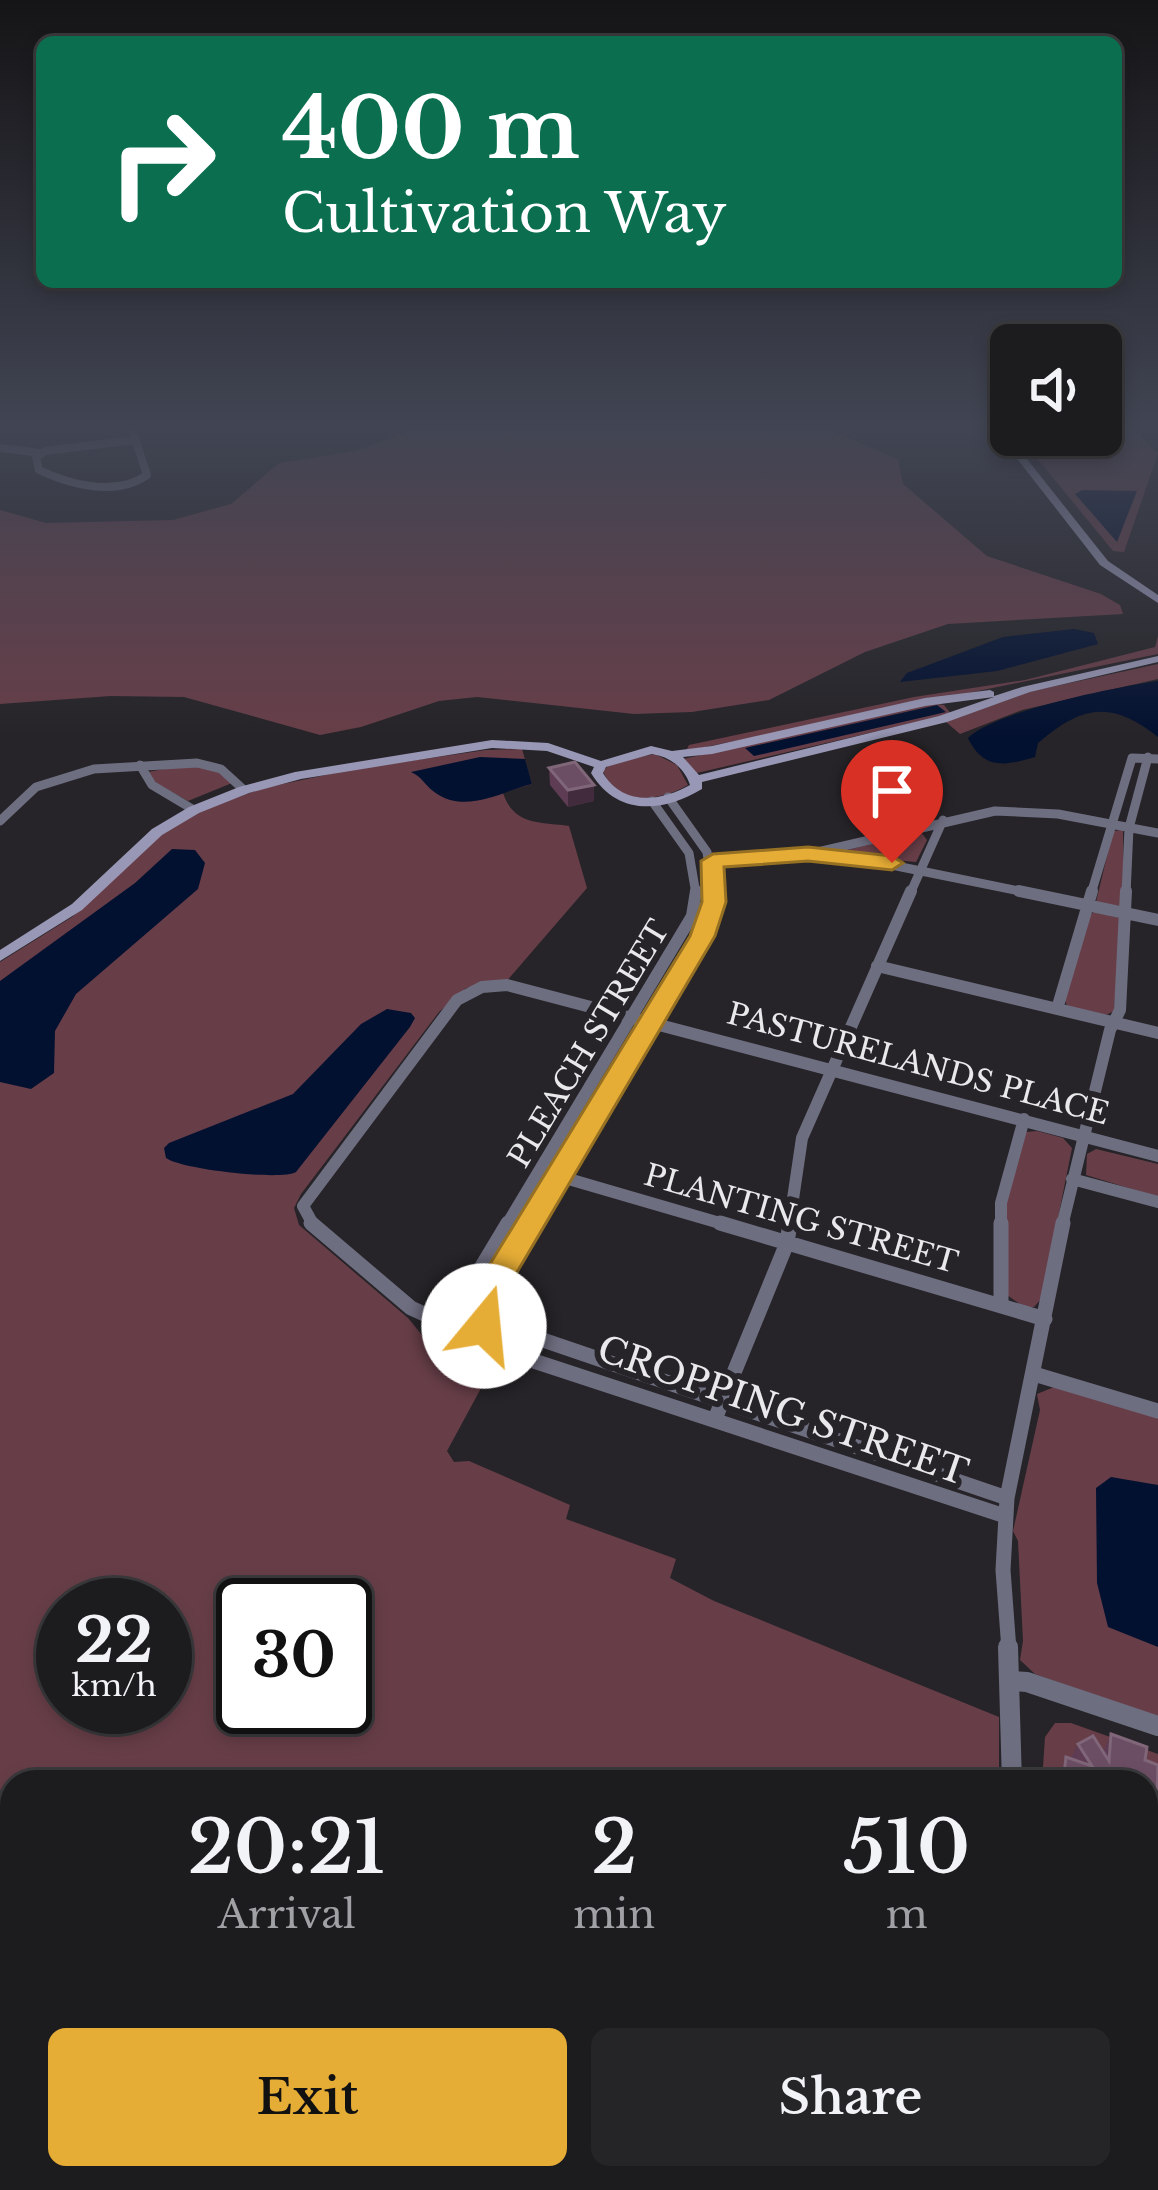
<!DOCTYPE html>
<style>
:root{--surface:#1c1b1e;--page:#252427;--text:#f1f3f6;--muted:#a0a1a4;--line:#3a393c;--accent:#e6ad36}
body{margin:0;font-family:"Libre Baskerville",serif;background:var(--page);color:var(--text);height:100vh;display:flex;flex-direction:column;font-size:45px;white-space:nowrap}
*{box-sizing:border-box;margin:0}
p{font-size:39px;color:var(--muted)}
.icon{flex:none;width:66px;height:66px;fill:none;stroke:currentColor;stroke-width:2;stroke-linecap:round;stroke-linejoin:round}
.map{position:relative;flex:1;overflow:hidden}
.details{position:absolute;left:0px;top:1770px;width:1158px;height:420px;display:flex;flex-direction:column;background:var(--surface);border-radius:36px 36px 0 0;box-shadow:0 6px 18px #0003,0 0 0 3px var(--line)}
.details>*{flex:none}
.hud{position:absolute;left:36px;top:36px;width:1086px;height:252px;border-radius:18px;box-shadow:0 6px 18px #0003,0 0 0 3px var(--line);background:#0b6e4f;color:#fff;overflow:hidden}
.buttons{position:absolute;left:990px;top:324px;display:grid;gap:24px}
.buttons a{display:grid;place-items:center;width:132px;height:132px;border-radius:18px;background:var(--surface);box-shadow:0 6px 18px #0003,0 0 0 3px var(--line);font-size:60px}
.speed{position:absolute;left:36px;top:1578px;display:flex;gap:24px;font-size:60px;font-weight:700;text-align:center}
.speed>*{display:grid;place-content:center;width:156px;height:156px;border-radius:50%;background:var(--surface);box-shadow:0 6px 18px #0003,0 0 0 3px var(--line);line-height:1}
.speed small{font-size:30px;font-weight:400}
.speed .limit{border:6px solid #111;border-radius:18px;background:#fff;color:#111}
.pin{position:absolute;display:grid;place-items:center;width:102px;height:102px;color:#fff;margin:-123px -51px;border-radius:50% 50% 50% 0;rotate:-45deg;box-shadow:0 0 12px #0007}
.pin .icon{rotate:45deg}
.me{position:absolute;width:132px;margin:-66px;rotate:17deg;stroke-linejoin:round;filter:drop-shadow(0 0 9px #0008)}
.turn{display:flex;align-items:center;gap:42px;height:252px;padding:0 48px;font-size:54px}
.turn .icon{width:156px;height:156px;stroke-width:2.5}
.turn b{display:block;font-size:84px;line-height:102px}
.eta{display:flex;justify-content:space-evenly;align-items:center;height:204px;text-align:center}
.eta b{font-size:72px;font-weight:600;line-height:84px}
.action{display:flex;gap:24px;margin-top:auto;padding:24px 48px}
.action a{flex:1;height:138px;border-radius:18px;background:var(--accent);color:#111;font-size:48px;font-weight:600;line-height:138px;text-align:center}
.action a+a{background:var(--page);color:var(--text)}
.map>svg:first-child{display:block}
</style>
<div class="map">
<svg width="1158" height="2190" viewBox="0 0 1158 2190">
<rect width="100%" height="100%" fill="#262428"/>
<path fill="#673e48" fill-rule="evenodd" d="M416,429H826L898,459L903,484L987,556L1101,594L1120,605L1123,614L948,624L865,652L769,700L692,712L634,714L477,697L439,701L361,727L320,735L184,697L111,696L0,704V510L46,523L173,520L231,504L279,463L356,451Z
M1101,429H1132L1158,453L1124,552L1113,551L1018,435H1101Z
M1158,636V654L686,751L689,745L914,697L1025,680L1155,647Z
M1158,664V679L1022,710L960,734L946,722L1028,692Z
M931,703L944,705L951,714L697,773L683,759Z
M522,749L532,784L503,793C514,826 540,822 569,826L587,888L505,983L466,988L439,1012L301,1194L294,1208L299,1225L408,1318L431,1346L449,1353L479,1349L499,1355L447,1451L454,1462L469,1461L570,1505L566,1519L676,1559L670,1578L714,1601L999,1717V1782H12V2178H597L575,2190H0V962L72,917L156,838L201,810L264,788L354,769L486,750ZM63,1605H165V1707H63ZM243,1605H345V1707H243Z
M655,754L677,765L688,785C660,801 618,808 603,771L611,763Z
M190,764L218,772L232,783L188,801L156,783L148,772Z
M1123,830L1124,902L1120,906L1096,902L1113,831Z
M921,832L927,840L916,862L831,854Z
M1094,912L1121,918L1114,1011L1106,1015L1067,1006L1065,1000L1089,915Z
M1037,1131L1063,1138L1072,1148L1042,1298L1034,1307H1024L1007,1295L1006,1196L1026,1132Z
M1096,1149L1158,1164V1197L1086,1175L1087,1154Z
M1054,1387L1158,1418V1718L1035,1674L1020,1660L1023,1641L1018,1541L1013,1531L1040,1410L1037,1394Z
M1055,1723H1071L1158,1754V2128L1146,2091V1782H1042L1045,1737Z"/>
<path fill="#031130" d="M1082,490L1137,491L1117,542L1075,494Z
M1074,629L1094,633L1098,644L997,671L900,682L907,673L1003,637Z
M1158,681V737C1111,699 1081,706 1038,743L1035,757C1006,766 983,770 968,738C995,711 1116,687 1158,681Z
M937,705L946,712L754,756L745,748Z
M480,757L525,759L532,784C503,791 464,816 433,791C424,784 422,777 411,772Z
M172,849L195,850L205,863L198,889L76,994L55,1031L54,1073L31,1089L0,1082V981L135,883Z
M387,1009L411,1013L415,1018L410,1027L296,1172C281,1181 180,1169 166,1158L164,1148L169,1143L293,1094L361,1024Z
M1111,1477L1158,1485V1647L1108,1627L1097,1583L1096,1488Z"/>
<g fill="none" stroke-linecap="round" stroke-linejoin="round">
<path stroke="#6e6e81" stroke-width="8" d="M132,429L147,475C116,497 71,485 39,470L36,457L45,451L135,440
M0,448L40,453"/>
<path stroke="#6e6e81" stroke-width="9" d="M140,765L152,785L194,810
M668,797L707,852L713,894
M652,801L689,853L696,894
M0,821L36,787L94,769L197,763L221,769L244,790
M809,854L995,811L1058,814L1158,833
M708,862L808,854L862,859L1034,894
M910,894L943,820
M1091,894L1132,758L1158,759
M1126,894L1129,828L1148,757"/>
<path stroke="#6e6e81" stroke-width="12" d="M1019,891L1158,920
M877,966L1158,1033
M1057,1009L1092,891
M541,1171L730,1226
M1072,1179L1158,1202
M314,1226L303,1206L457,1000L482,987L507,985L1158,1156
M506,1226L692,916L696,891
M528,1226L710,919L713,891
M789,1226L802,1138L911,891
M1001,1226V1203L1024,1119
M1062,1226L1110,1030L1120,1010L1126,891"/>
<path stroke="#6e6e81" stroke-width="15" d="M311,1223L411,1308L433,1318
M720,1223L1045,1319
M1001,1223V1306
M435 1324a23 23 0 1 1 46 0a23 23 0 1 1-46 0Z
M453,1304L466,1293L508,1223
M482,1314L487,1295L529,1223
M484,1320L1007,1498
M473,1341L1005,1516
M1034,1374L1158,1411
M715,1419L787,1243L790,1223
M1009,1650L1003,1570L1007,1498L1063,1223"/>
<path stroke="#6e6e81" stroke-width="20" d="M1008,1647L1012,1782
M1011,1681L1027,1682L1158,1726
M614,2190L653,2178"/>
<path fill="#9897b5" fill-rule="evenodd" d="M994,429H1003L1108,561L1158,595V603L1100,565Z
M1158,656V662L1030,692L947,722L702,782V789C662,813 617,816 591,773L594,767L547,751L492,748L301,779L249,793L199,813L162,835L82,910L0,961V950L72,904L152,829L189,807L239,787L295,772L492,740L548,743L601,761L651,746L672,751L712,746L925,698L990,690L994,692V696L1022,687ZM994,697L939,716L699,775L683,757L712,754L925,706ZM652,754C670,757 684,767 690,785C660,802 623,806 603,773L606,767Z"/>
</g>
<path fill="#5e3c54" d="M549,768L594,801L568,807L550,785Z
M1111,1734L1145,1760L1157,1802L1146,1821V1782H1056L1066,1757L1071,1758L1078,1744L1103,1752Z"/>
<path fill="#412b3c" d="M594,785V801L568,807V790Z"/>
<path fill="#6c4e64" stroke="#806679" stroke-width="3" d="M575,762L594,785L568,790L549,768Z
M1111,1734L1147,1747L1145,1760L1158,1765L1157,1802L1146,1798V1782H1063L1066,1757L1092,1766L1078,1744L1093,1736L1109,1761Z"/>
<linearGradient id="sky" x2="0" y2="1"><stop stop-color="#151416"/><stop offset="0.58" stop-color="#414553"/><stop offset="1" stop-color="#414553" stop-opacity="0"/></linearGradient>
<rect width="1158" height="736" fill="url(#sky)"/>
<path fill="#e6ad36" stroke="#967023" stroke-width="3" d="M808,847L892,856L903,863L892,870L808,861L724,867L726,902L715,936L503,1296L496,1335L484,1339L473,1335L469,1326L476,1287L690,936L702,902L701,861L713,854Z"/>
<g text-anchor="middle" stroke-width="12" stroke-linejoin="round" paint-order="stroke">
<g font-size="30" fill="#e9e8ea" stroke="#262428">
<text transform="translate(589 1044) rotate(-59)" y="10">PLEACH STREET</text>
<text transform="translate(918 1064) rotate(15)" y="10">PASTURELANDS PLACE</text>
<text transform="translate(801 1219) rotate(16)" y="10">PLANTING STREET</text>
</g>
<g font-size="36" fill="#e9e8ea" stroke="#262428">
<text transform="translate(783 1410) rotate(19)" y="13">CROPPING STREET</text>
</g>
</g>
</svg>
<div class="buttons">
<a><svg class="icon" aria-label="sound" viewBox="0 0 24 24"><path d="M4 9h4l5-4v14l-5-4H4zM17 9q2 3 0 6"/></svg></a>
</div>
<div class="speed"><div>22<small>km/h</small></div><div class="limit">30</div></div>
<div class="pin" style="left:892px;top:863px;background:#d93025"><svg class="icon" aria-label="arrive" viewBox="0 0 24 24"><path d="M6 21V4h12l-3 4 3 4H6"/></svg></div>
<svg class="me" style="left:484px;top:1326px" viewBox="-20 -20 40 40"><circle r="19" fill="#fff"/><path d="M0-13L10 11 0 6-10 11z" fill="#e6ad36"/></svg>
<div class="hud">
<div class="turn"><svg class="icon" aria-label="right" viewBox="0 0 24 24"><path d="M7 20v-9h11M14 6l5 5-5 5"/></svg><div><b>400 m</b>Cultivation Way</div></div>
</div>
<section class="details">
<div class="eta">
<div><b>20:21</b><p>Arrival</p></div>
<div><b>2</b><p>min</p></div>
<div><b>510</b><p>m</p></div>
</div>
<div class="action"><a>Exit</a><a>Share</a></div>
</section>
</div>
